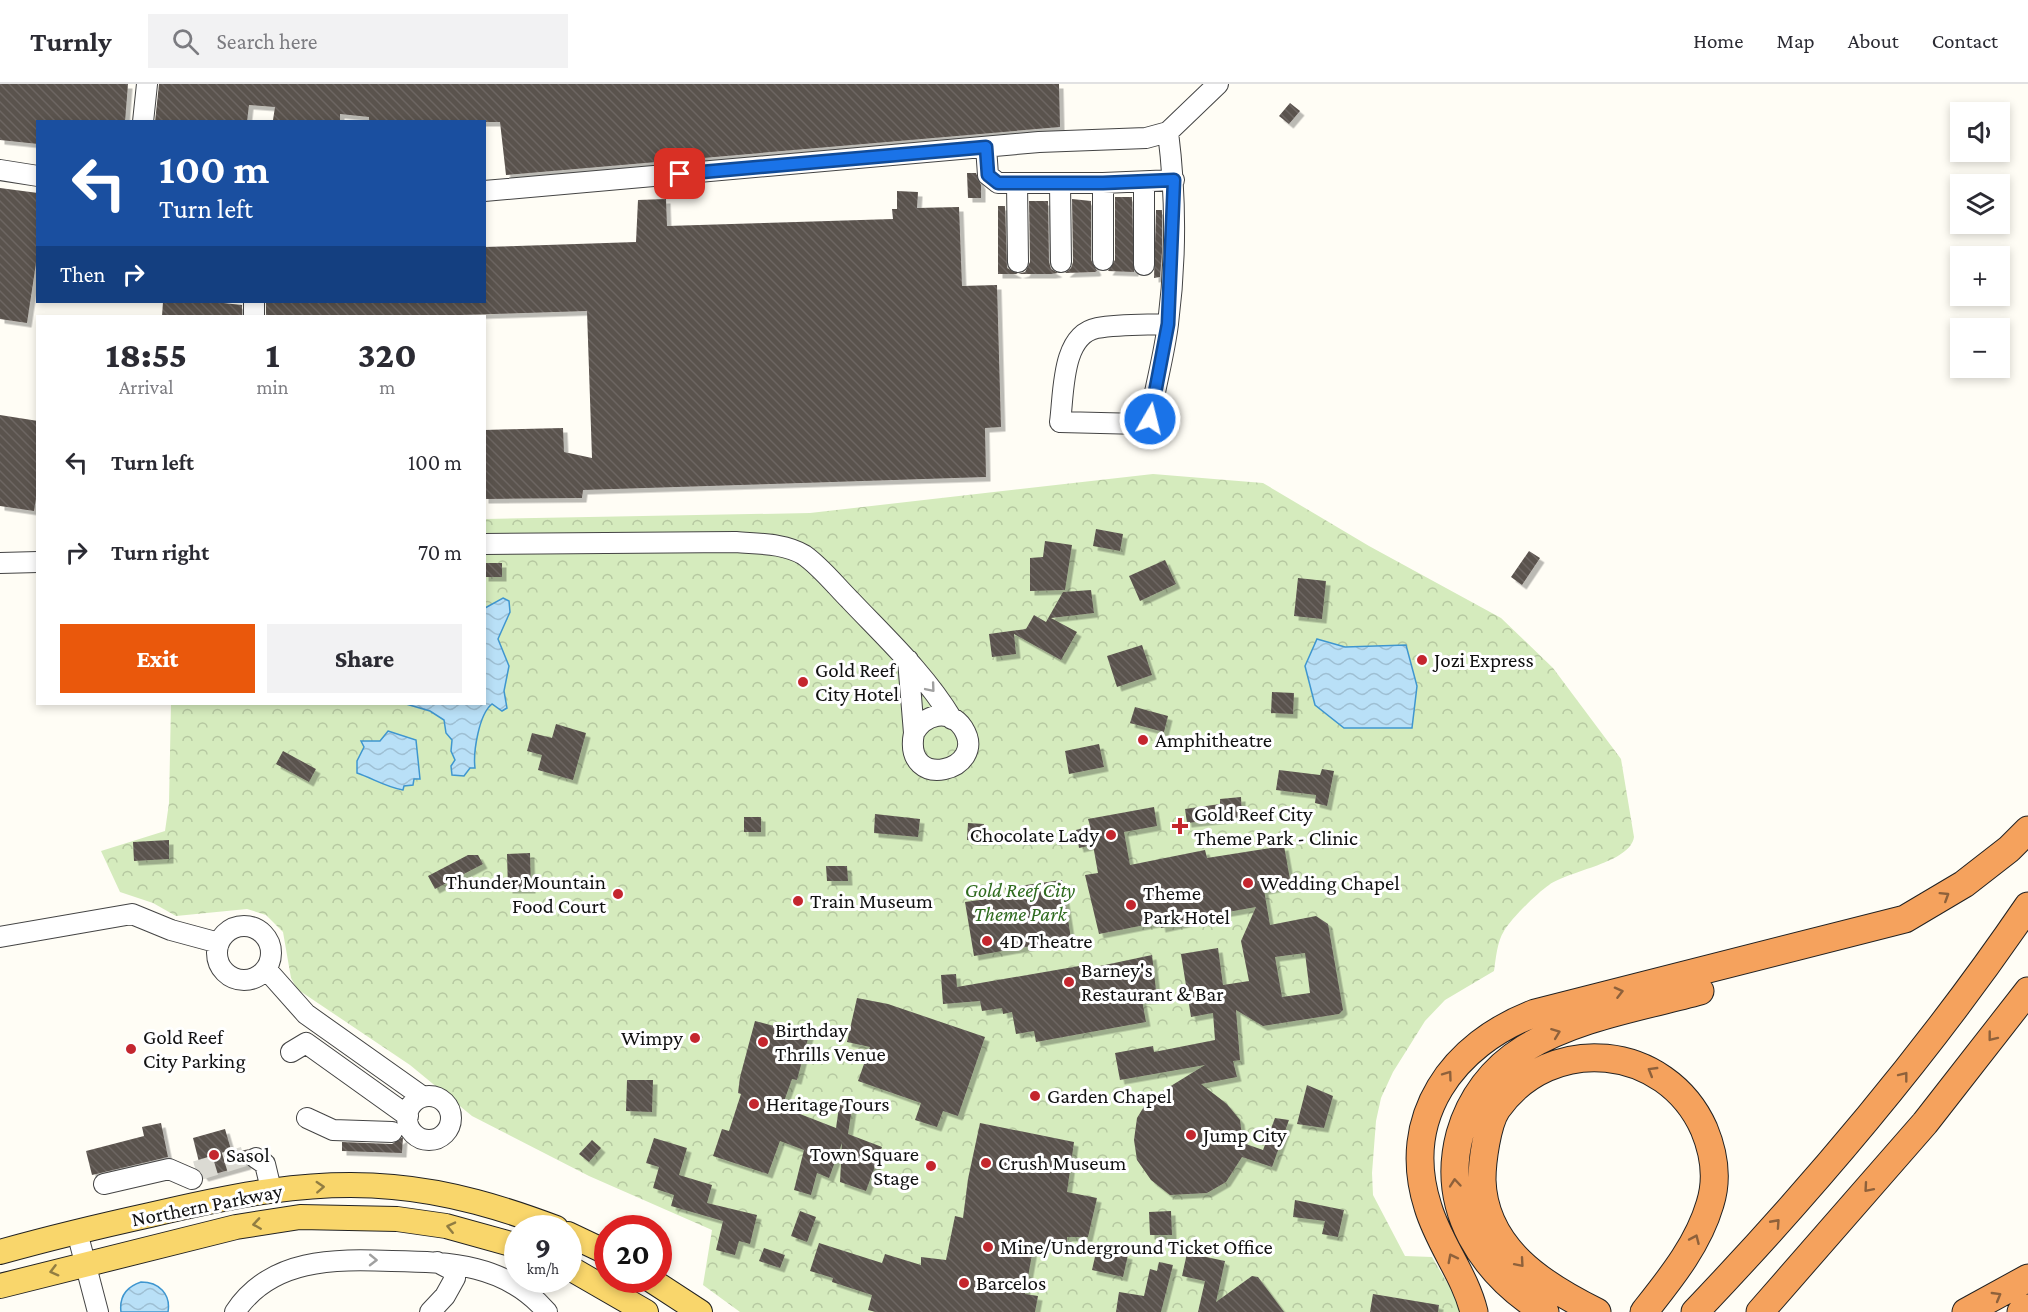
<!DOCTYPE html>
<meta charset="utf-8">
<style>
:root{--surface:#fff;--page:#f2f2f3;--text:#2b2b33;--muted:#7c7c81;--line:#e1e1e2;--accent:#ea580c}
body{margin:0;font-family:"Crimson Pro",serif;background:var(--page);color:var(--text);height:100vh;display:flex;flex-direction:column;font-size:22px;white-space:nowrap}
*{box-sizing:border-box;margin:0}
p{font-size:20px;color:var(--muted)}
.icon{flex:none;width:33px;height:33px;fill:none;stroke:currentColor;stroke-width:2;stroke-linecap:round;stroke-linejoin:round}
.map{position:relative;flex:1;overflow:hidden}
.drawer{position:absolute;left:36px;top:231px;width:450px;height:390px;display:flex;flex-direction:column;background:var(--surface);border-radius:0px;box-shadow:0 3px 9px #0003}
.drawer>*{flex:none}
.top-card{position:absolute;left:36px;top:36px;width:450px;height:183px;border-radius:0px;box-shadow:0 3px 9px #0003;background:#1a4fa0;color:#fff;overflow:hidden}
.fabs{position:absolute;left:1950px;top:18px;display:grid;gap:12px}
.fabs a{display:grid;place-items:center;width:60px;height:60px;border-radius:0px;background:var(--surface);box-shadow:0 3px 9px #0003;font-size:30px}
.speed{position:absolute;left:504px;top:1131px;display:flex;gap:12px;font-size:30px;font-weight:700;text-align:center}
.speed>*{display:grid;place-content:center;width:78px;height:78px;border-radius:50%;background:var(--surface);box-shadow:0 3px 9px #0003;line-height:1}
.speed small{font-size:15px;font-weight:400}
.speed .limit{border:9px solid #d22;background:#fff;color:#111}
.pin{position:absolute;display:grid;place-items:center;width:51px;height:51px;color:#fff;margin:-26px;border-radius:12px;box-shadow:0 3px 9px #0006}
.me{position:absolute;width:66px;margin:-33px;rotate:8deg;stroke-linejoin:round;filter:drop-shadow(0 0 4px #0008)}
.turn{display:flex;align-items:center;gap:21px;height:126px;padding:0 24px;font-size:27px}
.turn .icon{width:78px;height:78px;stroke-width:2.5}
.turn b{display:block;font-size:42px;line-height:51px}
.then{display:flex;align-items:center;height:57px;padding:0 24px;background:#0003;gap:12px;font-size:22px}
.eta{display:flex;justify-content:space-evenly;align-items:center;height:102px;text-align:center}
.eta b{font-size:36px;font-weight:800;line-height:42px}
.action{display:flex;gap:12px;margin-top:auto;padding:12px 24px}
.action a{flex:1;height:69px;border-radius:0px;background:var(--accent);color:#fff;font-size:24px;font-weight:800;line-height:69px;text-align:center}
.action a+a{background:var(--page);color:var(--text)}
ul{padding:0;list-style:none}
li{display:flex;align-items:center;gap:18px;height:90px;padding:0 24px}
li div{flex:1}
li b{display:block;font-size:22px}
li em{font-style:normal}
header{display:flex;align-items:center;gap:36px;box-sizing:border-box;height:84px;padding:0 30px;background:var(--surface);border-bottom:2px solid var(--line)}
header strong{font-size:28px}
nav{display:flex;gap:33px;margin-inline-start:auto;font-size:21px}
.search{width:420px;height:54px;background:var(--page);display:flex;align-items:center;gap:15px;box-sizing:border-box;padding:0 21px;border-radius:0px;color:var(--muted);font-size:22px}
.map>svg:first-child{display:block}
</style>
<header>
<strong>Turnly</strong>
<div class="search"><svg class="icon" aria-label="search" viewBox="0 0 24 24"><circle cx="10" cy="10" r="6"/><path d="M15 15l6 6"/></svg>Search here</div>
<nav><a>Home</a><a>Map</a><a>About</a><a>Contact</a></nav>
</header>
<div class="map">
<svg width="2028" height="1228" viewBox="0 0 2028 1228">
<defs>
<pattern id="park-crowns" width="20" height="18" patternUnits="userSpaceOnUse" patternTransform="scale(1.5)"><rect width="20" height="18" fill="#d5ebbd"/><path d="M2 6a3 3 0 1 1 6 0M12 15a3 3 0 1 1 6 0" fill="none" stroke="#b6c8a1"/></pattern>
<pattern id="water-waves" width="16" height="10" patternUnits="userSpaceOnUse" patternTransform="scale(1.5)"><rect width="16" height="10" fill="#b9e0f7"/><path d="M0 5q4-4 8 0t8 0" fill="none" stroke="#9ebfd3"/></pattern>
<pattern id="building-back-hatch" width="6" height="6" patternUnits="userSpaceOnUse" patternTransform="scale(1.5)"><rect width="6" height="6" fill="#5a524d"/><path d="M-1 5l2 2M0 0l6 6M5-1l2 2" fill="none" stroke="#6d6662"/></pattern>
<filter id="shadow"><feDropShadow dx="4.5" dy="4.5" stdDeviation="0" flood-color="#0004"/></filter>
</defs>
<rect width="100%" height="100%" fill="#fffdf5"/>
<path fill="url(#park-crowns)" d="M1153,390L1263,399L1369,462L1501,534L1553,584L1621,675L1634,753C1630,779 1570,786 1549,801C1537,809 1511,835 1504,847C1497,858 1496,874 1494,887L1445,916L1425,937L1393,988L1381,1014L1376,1037L1372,1089L1373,1111L1405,1172L1432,1173L1452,1207L1460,1228H740L703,1201L712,1146L589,1092L472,1032L410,981L297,905L291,894L283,848L266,831L247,825L176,832L153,819L120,808L101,767L165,747L169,719L171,620H484L485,435L810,429Z"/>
<path fill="url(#water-waves)" stroke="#3f96cf" stroke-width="1.5" d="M503,514L509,517L510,528L498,555L509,582L504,607L507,624L502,627L492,620C479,630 473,668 475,684H470L464,692L452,691L451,682L455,676L451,667L452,656L446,649L444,636L430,627L406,620H484L485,524Z
M1317,555L1345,563L1406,561L1417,602L1412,644H1344L1315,621L1305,582Z
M388,647L416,656L420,695H414L413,701L404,702L403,706C386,703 374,695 357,689V677L364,663L361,657H380Z
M141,1198C159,1198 171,1210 168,1228H121C119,1212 126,1203 141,1198Z"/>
<path fill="url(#building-back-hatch)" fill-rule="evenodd" filter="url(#shadow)" d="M0,0H128L125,38H38V60L0,56Z
M159,0H1059L1060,43L506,91L500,38H369V33L340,30V38H285L273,36L275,23L249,21L247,38H155Z
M1290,19L1300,27L1289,40L1279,32Z
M967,89H976L981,101V114H968Z
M0,104L38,109V166L27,239L0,235Z
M897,107L918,108L917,124L959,123L962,202L997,201L1001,343L985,344L986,393L583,406L582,414L484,415V346L563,344L564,368L592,374L587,227L427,232H266V218H484V163L636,158L638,116L666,115L667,142L893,135L892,125H897Z
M1115,113H1132L1134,188L1108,187L1115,176Z
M1072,115L1091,117V176L1097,187L1095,188L1065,189L1071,184L1073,178Z
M1029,117H1048L1049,178L1051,185L1058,189L1051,190H1018L1025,188L1030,178Z
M998,122H1005L1007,184L1018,190H998Z
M1156,126H1162V168L1160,193L1154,194Z
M163,218H214L242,221V232H162Z
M0,331L38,337V402L34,427L0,422Z
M1096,445L1123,450L1120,467L1093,462Z
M1045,457L1072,461L1065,506L1030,507V474L1043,473Z
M1529,467L1540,474L1522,501L1511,493Z
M1165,476L1176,500L1140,517L1129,492Z
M484,479H502V493H484Z
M1298,494L1326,497L1322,535L1294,532Z
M1091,506L1094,529L1051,534L1077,548L1061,576L1014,550L1016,570L992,573L989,550L1026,545L1034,531L1046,538L1063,508Z
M1142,561L1152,591L1117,603L1107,572Z
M1272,608L1294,609L1293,630L1271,629Z
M1135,623L1168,632L1164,648L1130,639Z
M556,640L586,649L573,696L538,686L542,671L527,667L532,649L552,654Z
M1099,660L1104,683L1069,690L1065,667Z
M283,667L316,685L309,698L276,680Z
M1322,685L1334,687L1327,722L1315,719L1316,711L1276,706L1279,686L1320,691Z
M1241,713L1242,733L1187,739L1185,725L1220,720V715Z
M1154,723L1157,742L1124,748L1130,781L1205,766L1207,774L1284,762L1291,801L1264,806L1270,841L1316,832L1328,840L1343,926L1339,930L1263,942L1236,926L1240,976L1233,977L1237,993L1201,1000L1227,1020L1240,1036L1243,1059L1263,1066L1275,1034L1289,1036L1272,1083L1242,1073L1226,1098L1207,1109L1170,1111L1151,1096L1137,1076L1134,1056L1137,1034L1148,1016L1205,981L1120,996L1115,969L1153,962L1154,968L1215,956L1213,929L1191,933L1181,870L1218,864L1223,901L1249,897L1241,857L1256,823L1189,835V838L1161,844L1160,838L1099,850L1085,791L1098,789L1093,761L1079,764L1076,746L1090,742L1088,735ZM1305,869L1310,909L1282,913L1275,873Z
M875,730L920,735L918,753L874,749Z
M744,733H761V748H744Z
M968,739L984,740V757L967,756Z
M169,756V775L134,777L133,758Z
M530,769L531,805H508L507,770Z
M468,771H478L483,780L435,805L428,792Z
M826,782H847L848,797H827Z
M1062,796L1071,855L974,872L965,818L1007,812L1005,804Z
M1152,871L1157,915L1142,916L1146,938L1036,958L1034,947L1016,950L1012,928L1003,930L1002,924L982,927L980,917L943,920L941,891L956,890L957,903L1085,881L1086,885Z
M857,914L888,920L985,953L958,1032L943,1027L937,1043L915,1036L921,1019L858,997L870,963L847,958Z
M755,937L809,951L797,996L792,995L782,1023L836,1044L840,1016L853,1018L848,1050L882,1063L866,1107L840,1098L842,1059L829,1094L817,1089L811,1111L794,1106L804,1066L780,1057L768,1090L713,1072L722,1045L729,1047L741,1010L738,1009L740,993Z
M627,996H653L652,1028L626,1027Z
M1307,1001L1333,1012L1324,1044L1297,1040Z
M161,1039L168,1073L92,1091L86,1067L144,1052L142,1043Z
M980,1039L1074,1058L1067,1108L1097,1114L1088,1153H1067V1158L1051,1155L1050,1162L1034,1159L1025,1210L1038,1212L1035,1228H876L868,1226L872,1211L832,1198L833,1194L810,1187L819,1159L882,1179L885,1170L921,1181V1173L946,1176L955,1132L963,1134L968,1095Z
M225,1045L232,1069L249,1065L244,1073L247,1081L204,1093L194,1080L199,1078L193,1054Z
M403,1053L402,1069L342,1067V1058L392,1060Z
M654,1054L687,1064L679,1091L712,1101L707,1119L757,1131L750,1160L739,1157L735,1171L716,1166L723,1137L671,1122L674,1111L653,1104L659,1083L646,1079Z
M592,1056L601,1064L589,1078L579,1070Z
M1295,1116L1344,1126L1338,1153L1322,1150L1325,1137L1293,1133Z
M800,1127L816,1133L807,1158L791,1152Z
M1171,1127L1172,1151H1150L1149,1128Z
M764,1164L785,1171L780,1184L759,1177Z
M1097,1164L1128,1171L1123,1193L1092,1186Z
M1187,1169L1225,1177L1216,1218L1252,1192L1258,1193L1284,1228H1198L1205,1197L1182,1192Z
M1159,1178L1173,1181L1161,1228H1116L1119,1208L1144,1212L1150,1185L1157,1187Z
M1373,1210L1439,1221L1438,1228H1370Z"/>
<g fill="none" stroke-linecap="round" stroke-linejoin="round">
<path stroke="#dbdad3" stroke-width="20" stroke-dasharray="20 10" stroke-linecap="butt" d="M196,1087L249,1071L256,1074"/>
<g stroke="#444" stroke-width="22">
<path id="minor" d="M143,38L147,0
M986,63L988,91L998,99H1103L1174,96
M0,86L38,92
M1144,98V181
M1017,99L1018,178
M1103,99V176
M1060,100L1061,178
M484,107L1039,58L1146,54L1168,48L1218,0
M254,218V232
M1168,240C1145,241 1120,240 1097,244C1061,251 1064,310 1060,338L1141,340L1150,335C1155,303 1164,272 1168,240C1176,177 1176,111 1168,48
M484,460L736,458C758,460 784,459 804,471C821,483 835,501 850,516C886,554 925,590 952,635
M0,479L38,478
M908,576L914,649C902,709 990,687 963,644C949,623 924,631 914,649
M217 869a27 27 0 1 1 54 0a27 27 0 1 1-54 0Z
M0,853L132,830L171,846L219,859
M266,885L306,930L423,1013
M291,968L306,959L408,1032
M407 1034a22 22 0 1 1 44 0a22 22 0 1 1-44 0Z
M307,1034L333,1046L392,1048
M256,1074L265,1080L271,1105
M104,1100L169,1085L192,1095
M77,1148L98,1228
M235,1228C271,1174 334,1175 392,1177C450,1178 506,1180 547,1228
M430,1228L445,1212L455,1194L452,1186L437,1178"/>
</g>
<g stroke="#222" stroke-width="26">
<path id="major" d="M568,1150L608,1169
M0,1168C50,1154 100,1142 150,1131C230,1112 311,1095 393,1103C450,1108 503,1124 556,1144
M568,1183L646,1228
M651,1196L700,1228
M0,1202L236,1143L300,1133L397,1135L446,1142L518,1162"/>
</g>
<g stroke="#222" stroke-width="29">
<path id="highway" d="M1474,1228C1465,1191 1439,1160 1428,1123C1399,1033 1453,960 1535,929L1905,835L1964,800L2009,765L2028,746
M1545,1228C1482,1189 1440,1125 1460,1050C1470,1014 1493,984 1524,965C1576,933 1642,923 1700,907
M1597,1228C1542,1201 1484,1164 1482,1096C1482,1078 1487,1040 1497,1025C1551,948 1666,960 1704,1045C1714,1069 1718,1095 1710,1120C1698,1161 1670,1195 1644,1228
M1695,1228C1816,1101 1929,967 2028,822
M1760,1228L1925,1039L2028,907
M1966,1228L2028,1194
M2021,1228L2028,1224"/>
</g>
<use href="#minor" stroke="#fff" stroke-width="20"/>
<use href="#major" stroke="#f9d66b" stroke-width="24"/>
<use href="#highway" stroke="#f5a25d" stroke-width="27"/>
</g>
<defs><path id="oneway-chevron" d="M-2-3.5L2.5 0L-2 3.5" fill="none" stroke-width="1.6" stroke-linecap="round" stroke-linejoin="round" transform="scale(1.5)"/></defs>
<g stroke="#a0a0a0">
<use href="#oneway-chevron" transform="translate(931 604) rotate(50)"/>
<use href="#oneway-chevron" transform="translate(373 1176) rotate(1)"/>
</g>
<g stroke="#8e613b">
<use href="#oneway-chevron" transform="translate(1945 812) rotate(-32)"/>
<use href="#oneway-chevron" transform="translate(1619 908) rotate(-14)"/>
<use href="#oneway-chevron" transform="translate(1556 949) rotate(-21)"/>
<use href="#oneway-chevron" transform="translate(1992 953) rotate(128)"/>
<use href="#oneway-chevron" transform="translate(1652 987) rotate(-149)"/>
<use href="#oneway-chevron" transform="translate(1448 991) rotate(-54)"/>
<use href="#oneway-chevron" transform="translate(1904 992) rotate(-52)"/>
<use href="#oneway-chevron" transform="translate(1455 1099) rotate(-95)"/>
<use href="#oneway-chevron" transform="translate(1868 1104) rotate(131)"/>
<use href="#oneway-chevron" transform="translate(1776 1139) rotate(-48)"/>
<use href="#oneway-chevron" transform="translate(1695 1155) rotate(-66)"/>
<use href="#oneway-chevron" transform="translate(1452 1174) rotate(-117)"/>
<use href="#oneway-chevron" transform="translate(1520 1179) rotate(49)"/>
<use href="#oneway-chevron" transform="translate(1997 1212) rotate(-30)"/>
</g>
<g stroke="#917d42">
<use href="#oneway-chevron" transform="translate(320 1103) rotate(-3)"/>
<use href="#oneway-chevron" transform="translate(257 1140) rotate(171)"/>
<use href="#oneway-chevron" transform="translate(451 1143) rotate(-167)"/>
<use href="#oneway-chevron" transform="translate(54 1187) rotate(165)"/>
</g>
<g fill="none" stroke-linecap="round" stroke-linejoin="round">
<g stroke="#114b97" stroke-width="15">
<path id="route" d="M680,90L986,63L988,91L998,99H1103L1174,96L1168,240L1150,335"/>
</g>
<use href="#route" stroke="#1a73e8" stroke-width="10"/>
</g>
<g fill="#c4262e" stroke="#fff" stroke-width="2">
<circle cx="1422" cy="576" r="6"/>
<circle cx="803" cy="598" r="6"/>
<circle cx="1143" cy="656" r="6"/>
<path d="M1177 733h6v6h6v6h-6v6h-6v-6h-6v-6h6z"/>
<circle cx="1111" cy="751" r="6"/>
<circle cx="1248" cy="799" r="6"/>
<circle cx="618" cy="810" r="6"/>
<circle cx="798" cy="817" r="6"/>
<circle cx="1131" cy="821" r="6"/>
<circle cx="987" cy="857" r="6"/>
<circle cx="1069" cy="898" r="6"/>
<circle cx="695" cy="954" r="6"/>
<circle cx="763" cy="958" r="6"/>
<circle cx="131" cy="965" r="6"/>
<circle cx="1035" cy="1012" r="6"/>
<circle cx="754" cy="1020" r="6"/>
<circle cx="1191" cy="1051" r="6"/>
<circle cx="214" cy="1071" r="6"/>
<circle cx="986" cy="1079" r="6"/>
<circle cx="931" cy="1082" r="6"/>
<circle cx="988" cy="1163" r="6"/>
<circle cx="964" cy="1199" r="6"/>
</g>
<g text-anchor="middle" stroke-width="6" stroke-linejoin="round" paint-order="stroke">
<g font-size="21" fill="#111" stroke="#fff" text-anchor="start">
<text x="1434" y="583">Jozi Express</text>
<text x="815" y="593">Gold Reef<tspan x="815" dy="24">City Hotel</tspan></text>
<text x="1155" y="663">Amphitheatre</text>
<text x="1194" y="737">Gold Reef City<tspan x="1194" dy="24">Theme Park - Clinic</tspan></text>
<text x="1099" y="758" text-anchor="end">Chocolate Lady</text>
<text x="606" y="805" text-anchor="end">Thunder Mountain<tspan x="606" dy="24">Food Court</tspan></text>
<text x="1260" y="806">Wedding Chapel</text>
<text x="1143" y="816">Theme<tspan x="1143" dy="24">Park Hotel</tspan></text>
<text x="810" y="824">Train Museum</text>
<text x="999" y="864">4D Theatre</text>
<text x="1081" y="893">Barney's<tspan x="1081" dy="24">Restaurant &amp; Bar</tspan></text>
<text x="775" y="953">Birthday<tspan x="775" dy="24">Thrills Venue</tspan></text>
<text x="143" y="960">Gold Reef<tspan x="143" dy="24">City Parking</tspan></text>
<text x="683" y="961" text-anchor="end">Wimpy</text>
<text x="1047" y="1019">Garden Chapel</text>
<text x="766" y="1027">Heritage Tours</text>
<text x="1203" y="1058">Jump City</text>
<text x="919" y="1077" text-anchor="end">Town Square<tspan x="919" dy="24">Stage</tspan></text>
<text x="226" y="1078">Sasol</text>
<text x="998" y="1086">Crush Museum</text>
<text x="1000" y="1170">Mine/Underground Ticket Office</text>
<text x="976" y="1206">Barcelos</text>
</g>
<g font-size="21" font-style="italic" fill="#2f6b1f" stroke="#fff">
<text x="1020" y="813">Gold Reef City<tspan x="1020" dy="24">Theme Park</tspan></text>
</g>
<g font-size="21" fill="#111" stroke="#fff">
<text transform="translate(207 1121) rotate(-11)" y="7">Northern Parkway</text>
</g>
</g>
</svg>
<div class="fabs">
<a><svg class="icon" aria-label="sound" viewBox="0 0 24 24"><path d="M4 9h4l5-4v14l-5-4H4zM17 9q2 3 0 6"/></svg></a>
<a><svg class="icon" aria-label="layers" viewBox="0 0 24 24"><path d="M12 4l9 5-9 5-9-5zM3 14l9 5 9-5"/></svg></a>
<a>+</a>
<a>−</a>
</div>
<div class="speed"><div>9<small>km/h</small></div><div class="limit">20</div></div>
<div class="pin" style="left:680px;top:90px;background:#d93025"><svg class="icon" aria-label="arrive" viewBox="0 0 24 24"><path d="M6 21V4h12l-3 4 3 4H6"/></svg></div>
<svg class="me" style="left:1150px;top:335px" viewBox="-20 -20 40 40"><circle r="17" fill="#1a73e8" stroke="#fff" stroke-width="3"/><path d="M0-11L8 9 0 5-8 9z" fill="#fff"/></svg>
<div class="top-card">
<div class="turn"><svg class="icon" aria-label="left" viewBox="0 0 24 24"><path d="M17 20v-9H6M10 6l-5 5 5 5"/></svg><div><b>100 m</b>Turn left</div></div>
<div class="then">Then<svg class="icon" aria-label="right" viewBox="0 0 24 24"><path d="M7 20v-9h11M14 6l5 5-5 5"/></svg></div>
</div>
<section class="drawer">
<div class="eta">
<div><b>18:55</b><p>Arrival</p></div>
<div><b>1</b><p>min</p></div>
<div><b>320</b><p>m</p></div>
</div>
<ul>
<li><svg class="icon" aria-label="left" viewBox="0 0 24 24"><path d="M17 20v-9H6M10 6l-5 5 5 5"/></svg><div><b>Turn left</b></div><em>100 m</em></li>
<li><svg class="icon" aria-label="right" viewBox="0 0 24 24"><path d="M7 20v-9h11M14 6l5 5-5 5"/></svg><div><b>Turn right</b></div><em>70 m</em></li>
</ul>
<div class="action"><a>Exit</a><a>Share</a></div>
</section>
</div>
